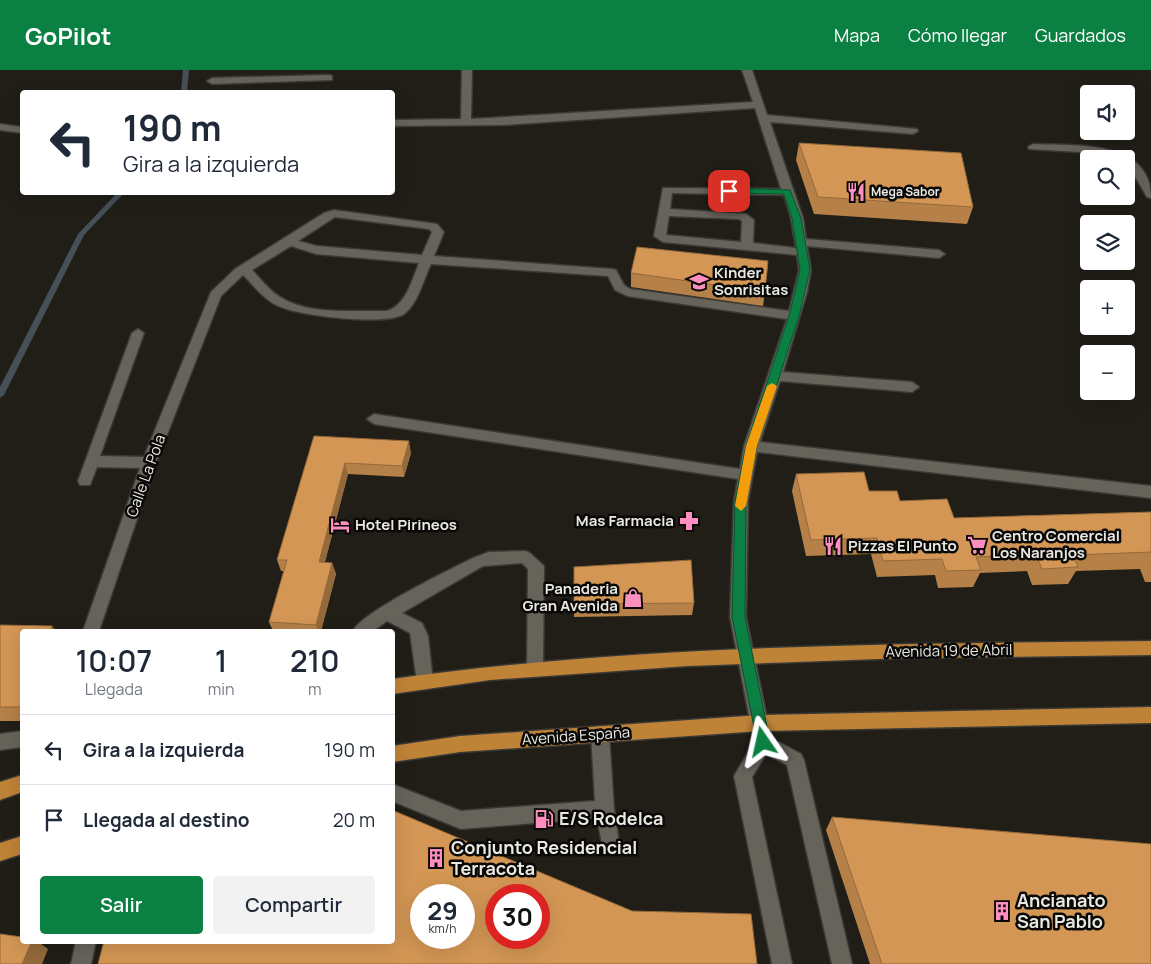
<!DOCTYPE html>
<html lang="es">
<meta charset="utf-8">
<style>
:root{--surface:#fff;--page:#f2f2f3;--text:#1f2937;--muted:#747a83;--line:#e0e1e3;--accent:#0b8043}
body{margin:0;font-family:Manrope,sans-serif;background:var(--page);color:var(--text);height:100vh;display:flex;flex-direction:column;font-size:19px;white-space:nowrap}
*{box-sizing:border-box;margin:0}
p{font-size:16px;color:var(--muted)}
.icon{flex:none;width:28px;height:28px;fill:none;stroke:currentColor;stroke-width:2;stroke-linecap:round;stroke-linejoin:round}
.map{position:relative;flex:1;overflow:hidden}
.sheet{position:absolute;left:20px;top:559px;width:375px;height:315px;display:flex;flex-direction:column;background:var(--surface);border-radius:5px;box-shadow:0 5px 20px #0002}
.sheet>*{flex:none}
.guide{position:absolute;left:20px;top:20px;width:375px;height:105px;border-radius:5px;box-shadow:0 5px 20px #0002;background:#fff;color:var(--text);overflow:hidden}
.fabs{position:absolute;left:1080px;top:15px;display:grid;gap:10px}
.fabs a{display:grid;place-items:center;width:55px;height:55px;border-radius:5px;background:var(--surface);box-shadow:0 5px 20px #0002;font-size:25px}
.speed{position:absolute;left:410px;top:814px;display:flex;gap:10px;font-size:25px;font-weight:700;text-align:center}
.speed>*{display:grid;place-content:center;width:65px;height:65px;border-radius:50%;background:var(--surface);box-shadow:0 5px 20px #0002;line-height:1}
.speed small{font-size:12px;font-weight:400}
.speed .limit{border:8px solid #d22;background:#fff;color:#111}
.pin{position:absolute;display:grid;place-items:center;width:42px;height:42px;color:#fff;margin:-21px;border-radius:10px;box-shadow:0 2px 8px #0006}
.me{position:absolute;width:55px;margin:-28px;rotate:349deg;stroke-linejoin:round;filter:drop-shadow(0 0 4px #0008)}
.turn{display:flex;align-items:center;gap:18px;height:105px;padding:0 20px;font-size:22px}
.turn .icon{width:65px;height:65px;stroke-width:2.5}
.turn b{display:block;font-size:35px;line-height:42px}
.eta{display:flex;justify-content:space-evenly;align-items:center;height:85px;text-align:center}
.eta b{font-size:30px;font-weight:600;line-height:35px}
.cta{display:flex;gap:10px;margin-top:auto;padding:10px 20px}
.cta a{flex:1;height:58px;border-radius:5px;background:var(--accent);color:#fff;font-size:20px;font-weight:600;line-height:58px;text-align:center}
.cta a+a{background:var(--page);color:var(--text)}
ul{padding:0;list-style:none}
li{display:flex;align-items:center;gap:15px;height:70px;padding:0 20px;border-top:1px solid var(--line)}
li div{flex:1}
li b{display:block;font-size:19px}
li em{font-style:normal}
header{display:flex;align-items:center;gap:30px;box-sizing:border-box;height:70px;padding:0 25px;background:var(--accent);color:#fff}
header strong{font-size:24px}
nav{display:flex;gap:28px;margin-inline-start:auto;font-size:18px}
.map>svg:first-child{display:block}
</style>
<header>
<strong>GoPilot</strong>
<nav><a>Mapa</a><a>Cómo llegar</a><a>Guardados</a></nav>
</header>
<div class="map">
<svg width="1151" height="894" viewBox="0 0 1151 894">
<rect width="100%" height="100%" fill="#201e17"/>
<g fill="none" stroke-linecap="round" stroke-linejoin="round">
<path fill="#465059" fill-rule="evenodd" d="M183,0H189L187,22H181Z
M118,122H125L84,165L4,325L0,328V317L78,164Z"/>
<g stroke="#3b3935" stroke-width="3">
<path id="minor" d="M462,0H472L471,49L753,32L742,0H752L767,45L917,59L918,61L913,64L770,52L803,148L806,169L939,180L945,184L939,188L807,176L811,200L807,222L783,302L912,312L919,317L912,322L780,311L760,372L1151,416V428L757,382L748,431L746,547L771,668L801,684L804,690L852,894H832L787,695L766,684L752,707L792,894H772L734,706L754,672L730,547L734,431L738,409L374,354L367,349L374,344L740,399L744,376L787,249L627,226L615,220L608,206L431,194C424,208 418,234 404,244C386,256 301,246 281,237C265,231 255,217 243,205L221,226L156,393L99,561H83L140,398L97,397L90,415H80L78,411L132,263L138,259L144,263L100,386L144,387L211,222L235,199L324,143L334,140L437,154L444,162L434,186L612,199L616,200L624,215L630,219L789,241L799,200L797,185L663,172L654,166L663,118L781,119L755,38L503,55L392,56V50L461,49ZM672,123L784,125L791,148L796,178L753,173L754,150L746,144L670,139ZM669,146L739,149L742,151L741,172L666,165ZM335,147L429,159L432,162L422,185L317,176L298,171ZM291,176L316,184L419,193C412,210 406,235 387,241C353,240 306,246 277,225C267,218 260,208 252,200Z
M329,5L332,6V10L212,14L207,11L212,8Z
M0,54L22,57V63L0,60Z
M1033,74C1075,76 1151,69 1151,128L1147,127L1133,103L1126,96V89H1114L1097,83L1029,79L1028,77Z
M525,481L530,483L544,496L543,599L541,604L535,606L529,604L527,599L528,499L522,493L483,496L402,543L422,553L428,566L433,612L431,617L425,619L419,617L417,612L410,563L387,551L373,561H353C362,542 449,500 473,488L489,482Z
M600,656L606,658L609,664L614,739L619,773L617,779L610,782L603,779L597,748L461,759L392,731V714L461,741L595,731L591,664L594,658Z
M22,661V677L0,680V664Z
M76,871H96L91,894H71Z"/>
</g>
<g stroke="#3b3935" stroke-width="3">
<path id="major" d="M1151,571V585L906,588L688,596L490,610L392,624V609C643,574 899,574 1151,571Z
M1151,637V653L760,661L460,682L392,692V676L460,666L760,645Z
M22,705V722L0,730V712Z
M22,766V784L0,791V773Z"/>
</g>
<use href="#minor" fill="#66635b" fill-rule="evenodd"/>
<use href="#major" fill="#bf8338" fill-rule="evenodd"/>
</g>
<path fill="#b58148" d="M799,73L973,137L967,154L814,144L796,90Z
M631,203L765,222L763,236L631,217Z
M314,366L411,383L404,407L348,404L325,492L332,493L336,504L321,561H273L269,552L284,501H281L277,490Z
M796,404L869,421L954,448L1151,442V512H1145L1140,499L1076,501L1068,514L1032,515L1027,501L980,503L973,517L938,518L935,505L877,507L871,484L806,486L792,421Z
M574,497L694,533L692,545L574,547Z
M0,555L22,561V651H0Z
M832,747L1151,894H870L826,760Z"/>
<path fill="#94693b" d="M409,371L411,383L404,407L402,396Z
M345,393L348,404L322,503L319,492Z
M332,493L336,504L321,561H318L316,555Z
M52,556L56,561H50Z
M32,871H37L48,879L42,894H22Z"/>
<path fill="#d39654" stroke="#94693b" fill-rule="evenodd" d="M799,73L961,83L973,137L818,127Z
M637,177L768,191L765,222L631,203Z
M314,366L409,371L402,396L345,393L319,492L332,493L316,555L269,552L287,490H277Z
M864,402L869,421H897L900,431L947,429L954,448L1151,442V482L1073,485L1078,497L1042,499L1036,485L976,487L981,500L946,501L942,489L883,491L877,468L811,470L796,404Z
M691,490L694,533L574,534V497Z
M0,555L52,556L50,561H22V637H0Z
M392,740L632,841L751,844L757,894H98L104,871H392ZM421,825H464V868H421ZM496,825H539V868H496Z
M832,747L1151,774V894H882Z
M0,864L22,867V871H32L22,894H0Z"/>
<path fill="#0b8043" stroke="#07532c" d="M729,118L790,120L801,148L810,200L799,246L757,376L746,431L745,547L770,672L768,677L763,679L759,677L757,672L732,547L735,431L746,376L789,246L800,200L792,148L784,124L726,123L725,121Z"/>
<path fill="#f59e0b" d="M772,313L777,316L757,376L746,436L741,441L735,436L746,376L767,316Z"/>
<defs>
<g id="restaurant-bare" transform="scale(1.5)"><path d="M-5-6h1v4h1v-4h1v4h1v-4h1v5L-1.5 .5V6h-2V.5L-5-1ZM5-6V6H3V1.5H1.5Q1.5-4 5-6Z" fill="#fd8ebf" stroke="#090806" stroke-width="2.5" paint-order="stroke"/></g>
<g id="school-bare" transform="scale(1.5)"><path d="M0-5L7-2L0 1L-7-2ZM-4 1L0 2.5L4 1V4Q0 6-4 4Z" fill="#fd8ebf" stroke="#090806" stroke-width="2.5" paint-order="stroke"/></g>
<g id="pharmacy-bare" transform="scale(1.5)"><path d="M-2-6h4v4h4v4h-4v4h-4v-4h-4v-4h4Z" fill="#fd8ebf" stroke="#090806" stroke-width="2.5" paint-order="stroke"/></g>
<g id="hotel-bare" transform="scale(1.5)"><path d="M-6-4.5h1.5V1H6V5H4.5V3h-9V5H-6ZM-4 0a1.8 1.8 0 1 1 3.6 0ZM.5 0V-2.5h3Q6-2.5 6 0Z" fill="#fd8ebf" stroke="#090806" stroke-width="2.5" paint-order="stroke"/></g>
<g id="supermarket-bare" transform="scale(1.5)"><path d="M-6-5.5h2.5l.6 2H6L4.5 2H-2.5L-4.4-4H-6ZM-1.5 3.2a1.3 1.3 0 1 0 .1 0ZM3 3.2a1.3 1.3 0 1 0 .1 0Z" fill="#fd8ebf" stroke="#090806" stroke-width="2.5" paint-order="stroke"/></g>
<g id="shop-bare" transform="scale(1.5)"><path d="M-5-2.5h2.3a2.7 3.5 0 0 1 5.4 0H5L5.5 6h-11ZM-1.5-2.5h3a1.5 2.3 0 0 0-3 0Z" fill="#fd8ebf" stroke="#090806" stroke-width="2.5" paint-order="stroke"/></g>
<g id="fuel-bare" transform="scale(1.5)"><path d="M-5.5-6h7V0h2V4h1.3V-2.5L3-4.5l.8-.8L6-3V5H2.5V1h-1V6h-7ZM-4.2-4.7v3.2H.2V-4.7Z" fill="#fd8ebf" stroke="#090806" stroke-width="2.5" paint-order="stroke"/></g>
<g id="building-bare" transform="scale(1.5)"><path d="M-4-6H4V6H1V3H-1V6H-4ZM-2.5-4.3h1.7v1.8h-1.7ZM.8-4.3h1.7v1.8H.8ZM-2.5-1h1.7V.8h-1.7ZM.8-1h1.7V.8H.8Z" fill="#fd8ebf" stroke="#090806" stroke-width="2.5" paint-order="stroke"/></g>
</defs>
<g fill-rule="evenodd">
<use href="#restaurant-bare" x="856" y="122"/>
<use href="#school-bare" x="699" y="212"/>
<use href="#pharmacy-bare" x="689" y="451"/>
<use href="#hotel-bare" x="340" y="455"/>
<use href="#supermarket-bare" x="977" y="475"/>
<use href="#restaurant-bare" x="833" y="476"/>
<use href="#shop-bare" x="633" y="528"/>
<use href="#fuel-bare" x="544" y="749"/>
<use href="#building-bare" x="436" y="788"/>
<use href="#building-bare" x="1002" y="841"/>
</g>
<g text-anchor="middle" stroke-width="5" stroke-linejoin="round" paint-order="stroke">
<g font-size="12" font-weight="bold" fill="#e9e8e3" stroke="#090806" text-anchor="start">
<text x="871" y="126">Mega Sabor</text>
</g>
<g font-size="15" font-weight="bold" fill="#e9e8e3" stroke="#090806" text-anchor="start">
<text x="714" y="208">Kinder<tspan x="714" dy="17">Sonrisitas</tspan></text>
<text x="674" y="456" text-anchor="end">Mas Farmacia</text>
<text x="355" y="460">Hotel Pirineos</text>
<text x="992" y="471">Centro Comercial<tspan x="992" dy="17">Los Naranjos</tspan></text>
<text x="848" y="481">Pizzas El Punto</text>
<text x="618" y="524" text-anchor="end">Panaderia<tspan x="618" dy="17">Gran Avenida</tspan></text>
</g>
<g font-size="15" fill="#e9e8e3" stroke="#090806">
<text transform="translate(146 406) rotate(-70)" y="5">Calle La Pola</text>
<text transform="translate(949 581) rotate(-1)" y="5">Avenida 19 de Abril</text>
<text transform="translate(576 666) rotate(-4)" y="5">Avenida España</text>
</g>
<g font-size="18" font-weight="bold" fill="#e9e8e3" stroke="#090806" text-anchor="start">
<text x="559" y="755">E/S Rodelca</text>
<text x="451" y="784">Conjunto Residencial<tspan x="451" dy="21">Terracota</tspan></text>
<text x="1017" y="837">Ancianato<tspan x="1017" dy="21">San Pablo</tspan></text>
</g>
</g>
</svg>
<div class="fabs">
<a><svg class="icon" aria-label="sound" viewBox="0 0 24 24"><path d="M4 9h4l5-4v14l-5-4H4zM17 9q2 3 0 6"/></svg></a>
<a><svg class="icon" aria-label="search" viewBox="0 0 24 24"><circle cx="10" cy="10" r="6"/><path d="M15 15l6 6"/></svg></a>
<a><svg class="icon" aria-label="layers" viewBox="0 0 24 24"><path d="M12 4l9 5-9 5-9-5zM3 14l9 5 9-5"/></svg></a>
<a>+</a>
<a>−</a>
</div>
<div class="speed"><div>29<small>km/h</small></div><div class="limit">30</div></div>
<div class="pin" style="left:729px;top:121px;background:#d93025"><svg class="icon" aria-label="arrive" viewBox="0 0 24 24"><path d="M6 21V4h12l-3 4 3 4H6"/></svg></div>
<svg class="me" style="left:763px;top:672px" viewBox="-20 -20 40 40"><path d="M0-17L14 15 0 8-14 15z" fill="#0b8043" stroke="#fff" stroke-width="4"/></svg>
<div class="guide">
<div class="turn"><svg class="icon" aria-label="left" viewBox="0 0 24 24"><path d="M17 20v-9H6M10 6l-5 5 5 5"/></svg><div><b>190 m</b>Gira a la izquierda</div></div>
</div>
<section class="sheet">
<div class="eta">
<div><b>10:07</b><p>Llegada</p></div>
<div><b>1</b><p>min</p></div>
<div><b>210</b><p>m</p></div>
</div>
<ul>
<li><svg class="icon" aria-label="left" viewBox="0 0 24 24"><path d="M17 20v-9H6M10 6l-5 5 5 5"/></svg><div><b>Gira a la izquierda</b></div><em>190 m</em></li>
<li><svg class="icon" aria-label="arrive" viewBox="0 0 24 24"><path d="M6 21V4h12l-3 4 3 4H6"/></svg><div><b>Llegada al destino</b></div><em>20 m</em></li>
</ul>
<div class="cta"><a>Salir</a><a>Compartir</a></div>
</section>
</div>
